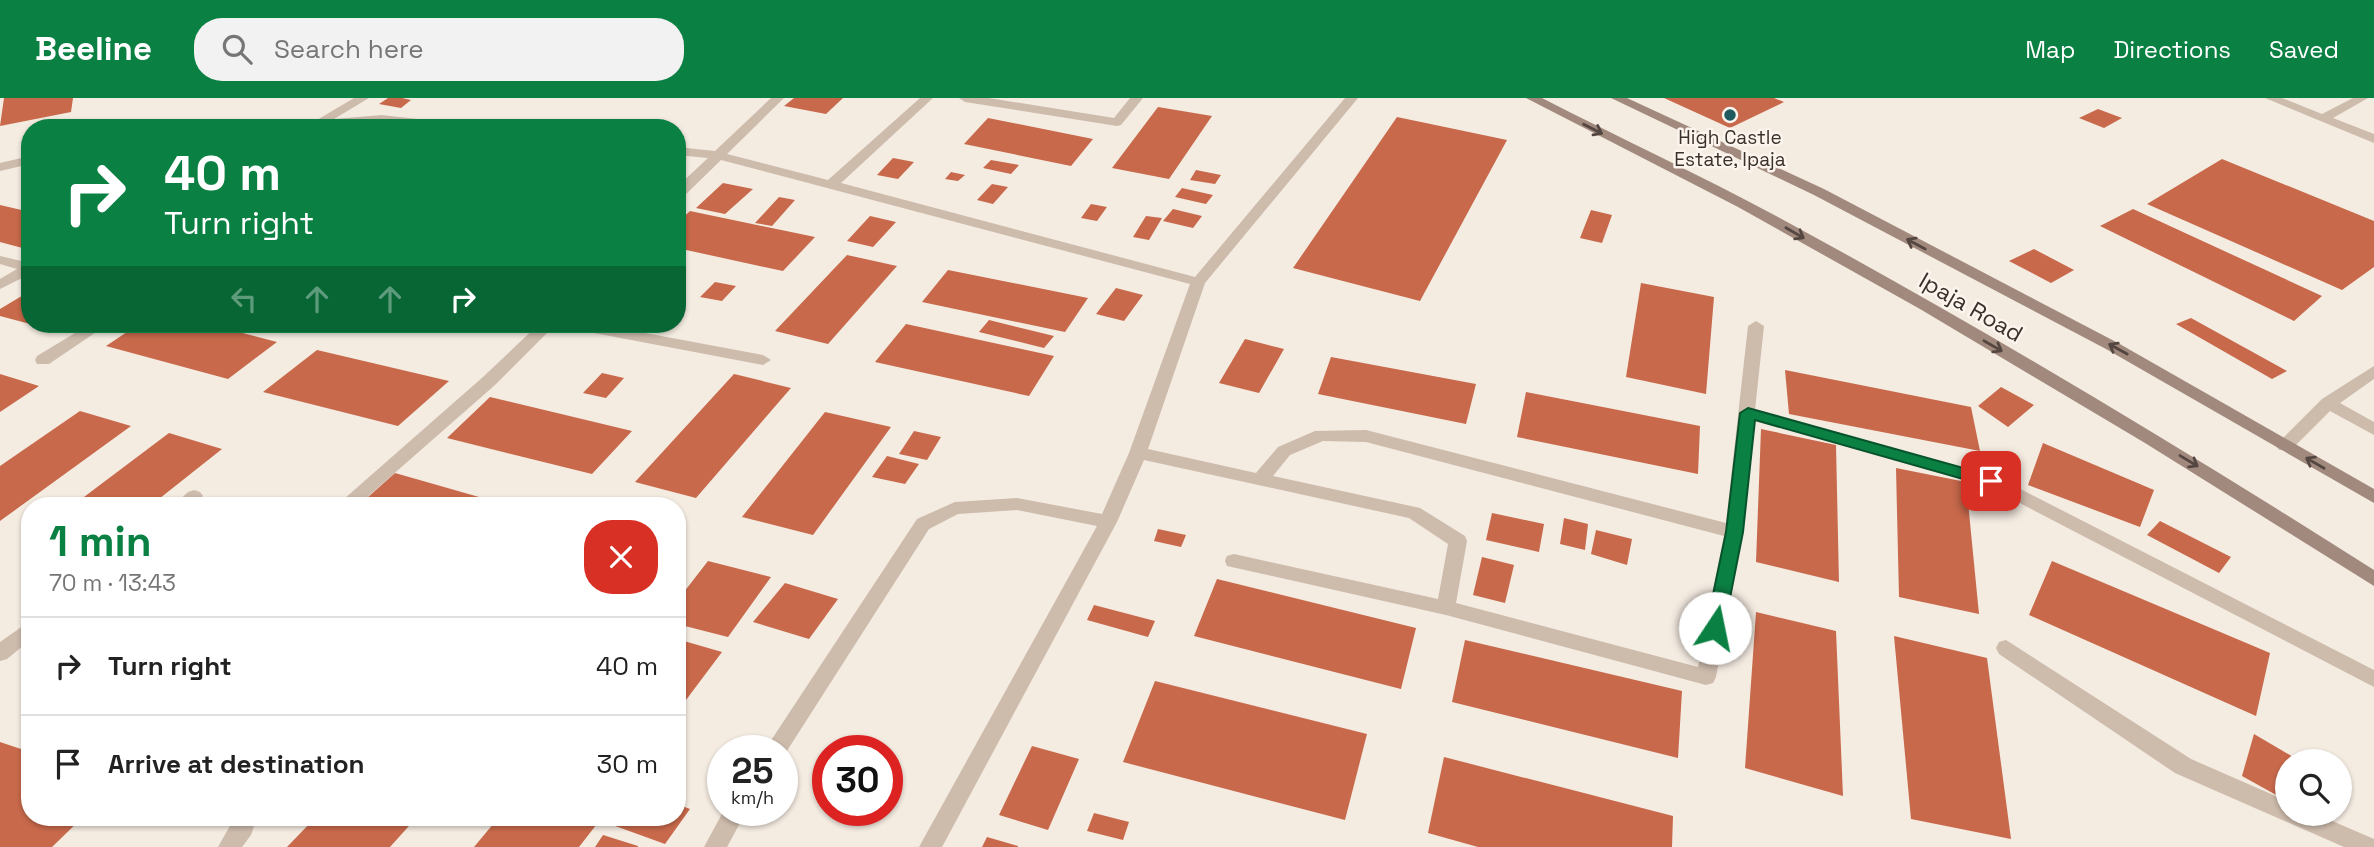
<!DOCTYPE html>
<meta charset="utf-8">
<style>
:root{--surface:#fff;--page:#f2f2f2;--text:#222;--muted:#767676;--line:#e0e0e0;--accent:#0b8043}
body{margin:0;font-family:"Space Grotesk",sans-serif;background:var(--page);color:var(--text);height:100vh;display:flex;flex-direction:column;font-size:26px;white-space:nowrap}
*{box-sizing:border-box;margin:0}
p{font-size:23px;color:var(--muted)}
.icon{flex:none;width:38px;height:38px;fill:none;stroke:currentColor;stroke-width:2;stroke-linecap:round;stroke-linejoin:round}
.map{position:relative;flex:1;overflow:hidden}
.panel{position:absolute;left:21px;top:399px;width:665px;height:329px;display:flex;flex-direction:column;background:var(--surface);border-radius:28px;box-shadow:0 2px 5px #0004}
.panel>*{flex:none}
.banner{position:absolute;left:21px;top:21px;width:665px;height:214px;border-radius:28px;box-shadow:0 2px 5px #0004;background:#0b8043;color:#fff;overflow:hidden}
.buttons{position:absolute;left:2275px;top:651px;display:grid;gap:14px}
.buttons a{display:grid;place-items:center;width:77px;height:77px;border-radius:50%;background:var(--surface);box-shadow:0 2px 5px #0004;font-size:35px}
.speed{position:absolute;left:707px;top:637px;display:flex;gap:14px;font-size:35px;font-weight:700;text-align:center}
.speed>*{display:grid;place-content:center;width:91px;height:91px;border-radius:50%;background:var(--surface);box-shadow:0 2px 5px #0004;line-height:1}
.speed small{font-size:18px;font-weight:400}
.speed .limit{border:10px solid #d22;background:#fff;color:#111}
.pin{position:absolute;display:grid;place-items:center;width:60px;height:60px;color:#fff;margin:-30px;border-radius:14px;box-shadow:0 4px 10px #0006}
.me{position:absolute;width:77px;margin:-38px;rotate:11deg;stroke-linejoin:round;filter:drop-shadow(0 0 5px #0008)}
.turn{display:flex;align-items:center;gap:24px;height:147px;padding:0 28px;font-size:32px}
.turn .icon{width:91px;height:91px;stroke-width:2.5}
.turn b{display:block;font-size:49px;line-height:60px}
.lanes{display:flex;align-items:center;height:66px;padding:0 28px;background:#0003;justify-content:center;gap:35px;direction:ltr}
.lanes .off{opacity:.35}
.round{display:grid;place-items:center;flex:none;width:74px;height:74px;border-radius:28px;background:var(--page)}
.summary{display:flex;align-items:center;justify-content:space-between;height:119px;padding:0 28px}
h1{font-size:42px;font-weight:700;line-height:52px;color:var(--accent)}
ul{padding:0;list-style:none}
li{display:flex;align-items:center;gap:21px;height:98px;padding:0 28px;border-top:2px solid var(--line)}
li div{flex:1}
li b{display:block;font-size:26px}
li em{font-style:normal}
header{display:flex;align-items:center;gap:42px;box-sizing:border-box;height:98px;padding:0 35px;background:var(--accent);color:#fff}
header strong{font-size:33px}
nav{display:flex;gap:38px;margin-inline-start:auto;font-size:24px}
.search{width:490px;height:63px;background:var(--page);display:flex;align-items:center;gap:18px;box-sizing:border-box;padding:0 24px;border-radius:28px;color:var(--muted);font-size:26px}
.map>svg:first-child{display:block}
</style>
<header>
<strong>Beeline</strong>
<div class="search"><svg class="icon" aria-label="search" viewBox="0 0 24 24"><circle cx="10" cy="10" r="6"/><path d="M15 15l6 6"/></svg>Search here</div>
<nav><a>Map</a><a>Directions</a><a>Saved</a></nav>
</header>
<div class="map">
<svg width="2374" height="749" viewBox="0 0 2374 749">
<rect width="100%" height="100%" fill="#f4ebe1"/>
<path fill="#c8694b" d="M4,0H73L71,14L0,28Z
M388,0H402L411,2L401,10L379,6Z
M794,0H843L826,16L784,8Z
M1664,0H1774L1784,4L1730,30Z
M1158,9L1212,18L1169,81L1112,70Z
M2098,11L2122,20L2104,30L2079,20Z
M1397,19L1507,42L1420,203L1293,170Z
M988,20L1093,41L1071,68L964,46Z
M893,60L914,64L898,81L877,77Z
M2222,61L2374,123V169L2342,192L2147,106Z
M991,62L1019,67L1011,76L983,70Z
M1196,72L1221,77L1215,86L1190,82Z
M951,74L965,77L958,83L945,81Z
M723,85L753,91L725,116L696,110Z
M992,86L1008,89L993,106L977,102Z
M1182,90L1213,97L1206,106L1175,99Z
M779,99L795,102L772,128L755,125Z
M1091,106L1107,109L1097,123L1081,120Z
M0,107L30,114V152L0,144Z
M1173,111L1202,118L1193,130L1163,123Z
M2133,111L2322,198L2294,223L2100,128Z
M1591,112L1612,117L1602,145L1580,140Z
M690,113L815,139L783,173L677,150V125Z
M870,118L896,124L873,149L847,143Z
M1146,118L1162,120L1149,142L1133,139Z
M2034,151L2074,172L2051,185L2009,163Z
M847,157L897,168L828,246L775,233Z
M948,172L1088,200L1065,234L922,204Z
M715,184L736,188L722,203L700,199Z
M1641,185L1714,199L1706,296L1626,279Z
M1116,190L1143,197L1124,223L1096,216Z
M30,193V226L0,218V211Z
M2191,220L2287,273L2272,281L2176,226Z
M989,222L1054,238L1044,250L979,234Z
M139,226H208L277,244L228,281L106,248Z
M906,226L1054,258L1029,298L875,264Z
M1245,241L1284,251L1259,295L1219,285Z
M317,252L449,283L398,328L263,294Z
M1331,259L1476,286L1466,326L1318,296Z
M1785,272L1971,309L1980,353L1789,316Z
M602,275L624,280L606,300L583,295Z
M0,276L39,288L0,314Z
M734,276L791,290L696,400L635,384Z
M2001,289L2034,307L2008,329L1978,308Z
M1526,294L1700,328L1698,376L1517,339Z
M490,299L632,333L592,376L447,340Z
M80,313L131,328L0,423V368Z
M825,314L891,329L813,437L742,419Z
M1761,331L1836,347L1839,484L1756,464Z
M914,333L941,339L927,362L899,356Z
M169,335L222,351L150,408H72Z
M2043,345L2154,392L2140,429L2028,387Z
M887,358L919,366L905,386L872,379Z
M1896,370L1966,384L1979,516L1899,499Z
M395,375L507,407V408H358Z
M1492,415L1544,426L1539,454L1486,442Z
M1564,420L1588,426L1585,452L1560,446Z
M2160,423L2231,459L2219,475L2147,437Z
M1158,431L1186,437L1181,449L1154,443Z
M1596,432L1632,441L1627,467L1591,456Z
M1482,459L1514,467L1505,505L1473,497Z
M708,463L771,479L728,539L677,526V503Z
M2052,463L2270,555L2256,618L2029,517Z
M1217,481L1416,530L1401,591L1194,538Z
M785,485L838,501L809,541L753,524Z
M1094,507L1155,523L1148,539L1087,522Z
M1756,514L1836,533L1843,698L1745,670Z
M1894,538L1987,560L2011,741L1911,721Z
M677,541L722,554L677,614Z
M1465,542L1682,593L1678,660L1452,604Z
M1155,583L1367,636L1345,722L1123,664Z
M2254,636L2300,663H2287V703L2242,678Z
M0,644L30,654V719H83L52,749H0Z
M1032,648L1079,661L1048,732L999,717Z
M1444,659L1673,718L1672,749H1478L1428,735Z
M677,706L690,711L665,746L607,725L612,719H677Z
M1094,715L1129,724L1123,742L1087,733Z
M316,719H417L390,749H287Z
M499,719H592L600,722L579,749H474Z
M603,737L638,748V749H595Z
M987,739L1018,748V749H982Z"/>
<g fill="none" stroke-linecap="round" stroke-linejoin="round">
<path fill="#cdbbac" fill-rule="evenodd" d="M565,226H597L763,257L771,262L763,267L573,231Z
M2374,268V281L2340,305L2374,324V337L2330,313L2291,352H2279L2276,348L2279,344L2322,301Z"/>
<path fill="#cdbbac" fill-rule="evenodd" d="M354,0H369L334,21L382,17L461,26L467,30H425L382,25L317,30H258L264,26L317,22Z
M771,0H784L727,56L828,82L920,0H933L841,85L1195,179L1345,0H1358L1205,185L1148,351L1256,375L1278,349L1315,333L1366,332L1726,425L1748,228L1756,223L1764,228L1755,312L1997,379L2374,572V589L1985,387L1754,322L1743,434L1716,579L1713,585L1706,587L1446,517L1227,468L1225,463L1227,458L1234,456L1438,501L1448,446L1409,420L1144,362L1117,424L942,749H919L1097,428L1017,412L958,416L929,431L783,659L782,653H764L917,421L955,404L1017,400L1102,416L1129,355L1190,186L721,62L682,100L677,101V89L708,60L677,57V49L715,53ZM1323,343L1366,344L1724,438L1698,569L1456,505L1467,443L1465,438L1420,410L1273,378L1290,357Z
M959,0H989L1114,20L1130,0H1143L1121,27L1117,28L965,4Z
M2265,0H2282L2322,16L2353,0H2368L2333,20L2374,36V45Z
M30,58V66L0,73V65Z
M0,158L30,165V176L0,191V181L17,171L0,166Z
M90,226H108L49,266H37L35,262L37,258Z
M539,226H556L495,287L357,408H336L483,279Z
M194,392L200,394L203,398L194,408H173L188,394Z
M30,523V542L7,561L0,563V544Z
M2006,542L2191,661L2287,703V716H2316L2374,741V749H2344L2175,675L1999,556L1996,550L1999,544Z
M724,712H747L727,749H704Z
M235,719H257L251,737L242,749H218Z"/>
<path fill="#a18a7d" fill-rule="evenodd" d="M1526,0H1542C1620,40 1700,77 1778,119C1981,229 2179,348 2374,472V488L2145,345L1920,211L1738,109Z
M1611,0H1627L1824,91L2118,245L2374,391V405L2106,251L1814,97Z"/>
</g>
<defs><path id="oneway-shaft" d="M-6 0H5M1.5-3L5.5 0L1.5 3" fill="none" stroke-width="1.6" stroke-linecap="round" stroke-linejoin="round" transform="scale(1.75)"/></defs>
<g stroke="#544640">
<use href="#oneway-shaft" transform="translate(1593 31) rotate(27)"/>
<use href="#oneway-shaft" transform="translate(1795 135) rotate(30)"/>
<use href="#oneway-shaft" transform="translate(1916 146) rotate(-152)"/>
<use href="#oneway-shaft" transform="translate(1993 248) rotate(30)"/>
<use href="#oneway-shaft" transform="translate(2118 251) rotate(-151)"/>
<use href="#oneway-shaft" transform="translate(2189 363) rotate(31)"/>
<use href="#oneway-shaft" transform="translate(2315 365) rotate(-150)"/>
</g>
<path fill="#0b8043" stroke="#07532c" stroke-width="2" d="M1748,310L1996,379L1999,383L1991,389L1755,322L1743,434L1724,530L1722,535H1709L1706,530L1726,434L1740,315Z"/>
<circle fill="#1f5a5e" stroke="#fbf5ee" stroke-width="2.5" cx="1730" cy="17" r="7"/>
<g text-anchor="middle" stroke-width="5" stroke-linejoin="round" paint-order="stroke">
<g font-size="19" fill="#3b302b" stroke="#fbf5ee">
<text x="1730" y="46">High Castle<tspan x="1730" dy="22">Estate, Ipaja</tspan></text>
</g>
<g font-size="23" fill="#3b302b" stroke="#fbf5ee">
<text transform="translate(1971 209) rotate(30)" y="8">Ipaja Road</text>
</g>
</g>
</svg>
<div class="buttons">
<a><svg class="icon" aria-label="search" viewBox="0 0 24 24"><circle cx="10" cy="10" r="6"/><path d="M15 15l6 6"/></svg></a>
</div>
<div class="speed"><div>25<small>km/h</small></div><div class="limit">30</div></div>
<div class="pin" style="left:1991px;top:383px;background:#d93025"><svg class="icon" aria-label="arrive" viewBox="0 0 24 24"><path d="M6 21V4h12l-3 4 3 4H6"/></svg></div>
<svg class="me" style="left:1715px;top:530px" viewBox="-20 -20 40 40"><circle r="19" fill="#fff"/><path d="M0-13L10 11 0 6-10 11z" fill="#0b8043"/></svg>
<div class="banner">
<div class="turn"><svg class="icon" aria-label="right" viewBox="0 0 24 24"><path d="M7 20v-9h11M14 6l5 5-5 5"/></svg><div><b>40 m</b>Turn right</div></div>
<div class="lanes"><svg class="icon off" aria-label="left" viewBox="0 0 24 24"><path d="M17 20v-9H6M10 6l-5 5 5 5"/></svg><svg class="icon off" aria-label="ahead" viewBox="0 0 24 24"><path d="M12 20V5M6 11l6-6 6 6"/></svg><svg class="icon off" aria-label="ahead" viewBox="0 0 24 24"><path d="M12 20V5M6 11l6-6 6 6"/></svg><svg class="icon" aria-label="right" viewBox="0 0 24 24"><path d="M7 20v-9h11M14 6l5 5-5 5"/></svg></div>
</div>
<section class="panel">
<div class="summary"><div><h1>1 min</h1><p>70 m · 13:43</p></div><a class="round" style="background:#d93025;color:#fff"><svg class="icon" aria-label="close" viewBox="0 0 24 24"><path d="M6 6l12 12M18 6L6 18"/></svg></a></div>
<ul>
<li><svg class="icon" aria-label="right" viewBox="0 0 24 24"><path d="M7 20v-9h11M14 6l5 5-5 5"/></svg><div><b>Turn right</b></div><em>40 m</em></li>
<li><svg class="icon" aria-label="arrive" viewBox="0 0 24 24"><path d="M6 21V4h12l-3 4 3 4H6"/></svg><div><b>Arrive at destination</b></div><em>30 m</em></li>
</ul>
</section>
</div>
